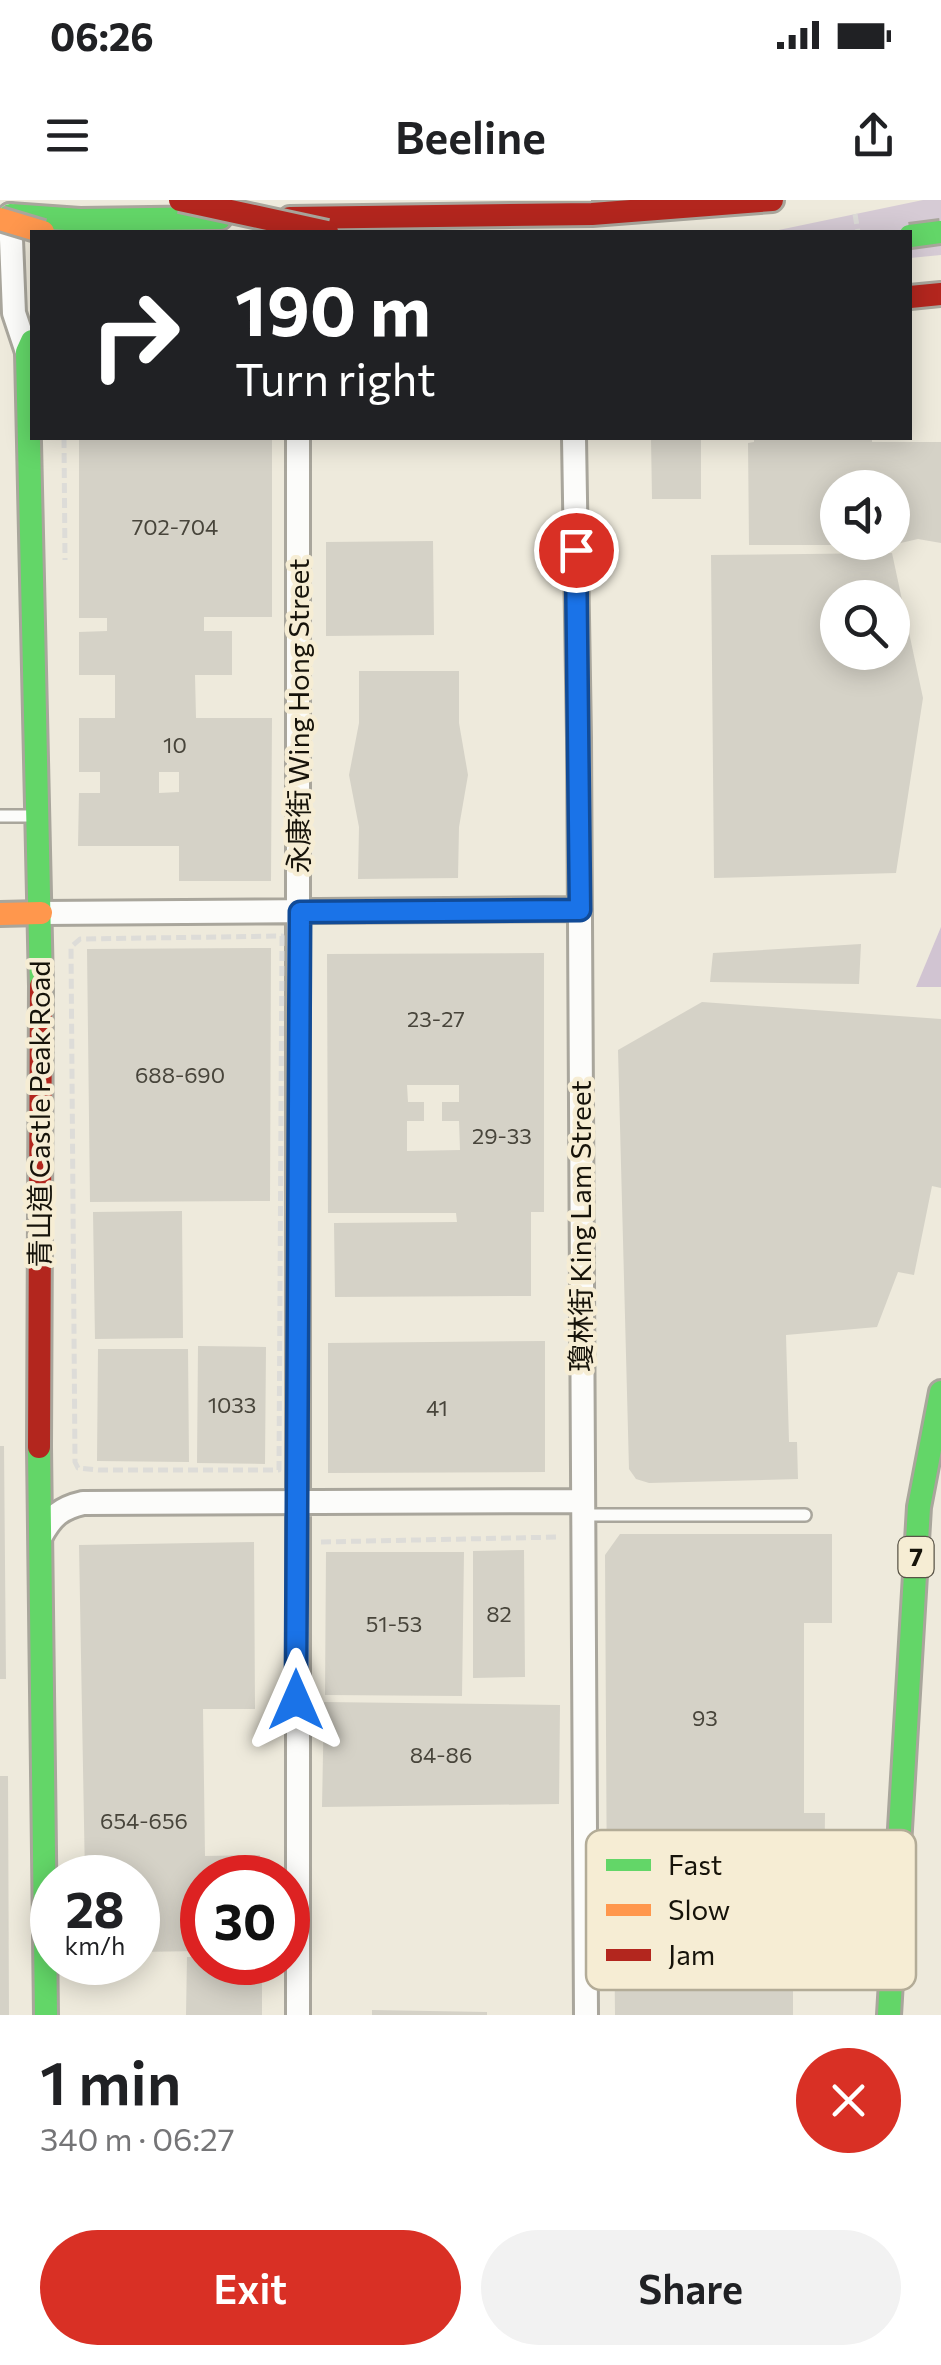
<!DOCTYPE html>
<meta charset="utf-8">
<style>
:root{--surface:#fff;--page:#f2f2f2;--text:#202124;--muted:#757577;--accent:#d93025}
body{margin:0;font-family:Commissioner,"Noto Sans TC",sans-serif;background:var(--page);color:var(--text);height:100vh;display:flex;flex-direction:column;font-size:38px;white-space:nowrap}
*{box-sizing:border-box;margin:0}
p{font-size:32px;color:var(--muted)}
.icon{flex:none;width:55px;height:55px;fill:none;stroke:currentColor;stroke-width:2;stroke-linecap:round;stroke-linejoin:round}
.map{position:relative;height:1815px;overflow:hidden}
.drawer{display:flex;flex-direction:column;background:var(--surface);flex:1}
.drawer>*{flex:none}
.top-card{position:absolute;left:30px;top:30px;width:882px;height:210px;border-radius:0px;box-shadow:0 5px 25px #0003;background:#202124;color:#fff;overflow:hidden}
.controls{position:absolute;left:820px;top:270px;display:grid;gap:20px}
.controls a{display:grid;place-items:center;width:90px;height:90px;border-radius:50%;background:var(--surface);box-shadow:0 5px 25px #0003;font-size:50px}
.speed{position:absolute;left:30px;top:1655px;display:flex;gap:20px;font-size:50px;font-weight:700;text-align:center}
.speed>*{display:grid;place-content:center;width:130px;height:130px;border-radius:50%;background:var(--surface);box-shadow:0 5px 25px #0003;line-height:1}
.speed small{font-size:25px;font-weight:400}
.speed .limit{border:15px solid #d22;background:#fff;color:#111}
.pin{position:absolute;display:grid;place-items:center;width:85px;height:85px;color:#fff;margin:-42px;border:5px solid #fff;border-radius:50%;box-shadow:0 2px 10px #0007}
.me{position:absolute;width:110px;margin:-55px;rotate:0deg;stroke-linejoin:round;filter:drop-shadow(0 0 8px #0008)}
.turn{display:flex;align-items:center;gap:35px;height:210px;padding:0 40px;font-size:45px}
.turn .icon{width:130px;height:130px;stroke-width:2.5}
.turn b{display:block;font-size:70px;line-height:85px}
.round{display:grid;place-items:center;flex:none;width:105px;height:105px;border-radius:52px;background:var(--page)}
.headline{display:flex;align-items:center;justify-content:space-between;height:170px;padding:0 40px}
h1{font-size:60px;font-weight:600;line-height:75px}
.action{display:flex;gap:20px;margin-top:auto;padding:20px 40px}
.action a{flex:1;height:115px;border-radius:60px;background:var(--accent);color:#fff;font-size:40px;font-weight:600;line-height:115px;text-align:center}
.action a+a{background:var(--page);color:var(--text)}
.status{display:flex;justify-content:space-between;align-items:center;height:70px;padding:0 50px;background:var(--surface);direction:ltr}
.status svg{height:28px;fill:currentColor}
header{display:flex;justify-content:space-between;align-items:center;height:130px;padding:0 40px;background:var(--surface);font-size:45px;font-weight:600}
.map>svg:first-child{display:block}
</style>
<div class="status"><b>06:26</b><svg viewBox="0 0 49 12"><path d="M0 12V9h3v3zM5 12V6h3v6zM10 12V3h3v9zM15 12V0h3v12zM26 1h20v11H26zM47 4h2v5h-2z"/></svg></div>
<header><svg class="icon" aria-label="menu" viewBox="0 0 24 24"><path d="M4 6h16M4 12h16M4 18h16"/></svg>Beeline<svg class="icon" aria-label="share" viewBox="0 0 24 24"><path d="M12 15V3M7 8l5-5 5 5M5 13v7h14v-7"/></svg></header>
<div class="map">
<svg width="941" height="1815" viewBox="0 0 941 1815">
<rect width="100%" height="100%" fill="#eeeadc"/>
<path fill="#d6cbd5" d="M923,0H941V55L910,58V32H769Z"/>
<path fill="#d1c4d2" d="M941,727V787H916Z"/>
<path fill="#d5d2c7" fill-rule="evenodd" d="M79,238H272V417H204V431H232V475H195L196,518H272L271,681H179V646H78L79,593H100V572H79V518H115V475H79V432L107,431V418H79ZM159,572H179V592L159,593Z
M651,238H701V299H652Z
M754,238H872V242H941V343L918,339L892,345V288H838V345H749L748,243L754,242Z
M433,341L434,435L326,436V342Z
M892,353L923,498L896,673L714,678L711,355ZM838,398H892V452H838Z
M359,471H459V523L468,575L459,627L458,678L358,679L359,627L349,575L359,523Z
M861,744L859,784L710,782L713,753Z
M271,748L270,1001L90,1002L87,749Z
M544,753V1012H531V1096L335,1097L334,1023L457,1022L456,1013H328L327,754ZM407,885H459V902H442V921H459L460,950L407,951V921H424V902H408Z
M702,802L941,819V988L932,986L914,1075L898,1072L877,1127L786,1135L789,1242H797L798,1279L649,1283L636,1279L629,1269L618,850Z
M182,1011L183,1138L95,1139L93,1012Z
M545,1141V1272L328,1273V1143Z
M198,1146L266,1147L265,1264L197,1263Z
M98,1149H188L189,1262L97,1261Z
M0,1246H4L6,1479H0Z
M620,1334H832V1423H804V1613H825L824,1702L607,1708L605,1355Z
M254,1342L255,1509H203L205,1656L260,1655V1678H202V1751L138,1752V1678H85L79,1345Z
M524,1350L525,1477L473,1478V1351Z
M326,1352H464L462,1496L325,1495Z
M324,1502L560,1505L559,1604L322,1607Z
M0,1576H8L9,1815H0Z
M793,1720V1815H615L614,1721Z
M187,1757H202V1762H262V1815H186Z
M372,1810L487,1812V1815H372Z"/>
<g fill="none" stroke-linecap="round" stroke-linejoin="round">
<g stroke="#a9a69c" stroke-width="16">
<path id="lane" d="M0,616H36
M583,1315H805"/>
</g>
<g stroke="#a9a69c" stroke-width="28">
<path id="street" d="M10,15L14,113L27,152
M574,238L579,538L586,1815
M41,713L580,709
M41,1336C52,1316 61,1308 83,1303L583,1301
M298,1815V238"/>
</g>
<g stroke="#a9a69c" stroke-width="28">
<path id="fast" d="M10,15L80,20L220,18
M32,141L27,152L41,786
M39,1247L46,1815
M889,1815L919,1307L941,1192"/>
</g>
<g stroke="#a9a69c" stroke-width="28">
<path id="slow" d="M0,714L41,713"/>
</g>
<g stroke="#a9a69c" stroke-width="28">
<path id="jam" d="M290,18L592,14L772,0
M910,97L941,94
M39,1247L41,786"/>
</g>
<path stroke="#dddcd8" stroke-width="5" stroke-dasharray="10 5" stroke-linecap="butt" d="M855,14L858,32
M64,238L65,360
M282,736L279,1270H99L78,1268L75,1262L71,747L80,739Z
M321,1342L560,1337"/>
<use href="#lane" stroke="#fcfcfa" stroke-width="11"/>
<use href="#street" stroke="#fcfcfa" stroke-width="22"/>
<use href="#fast" stroke="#63d668" stroke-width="22"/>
<use href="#slow" stroke="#ff974d" stroke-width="22"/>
<use href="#jam" stroke="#b3261e" stroke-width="22"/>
<g stroke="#a9a69c" stroke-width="28" stroke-linecap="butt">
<path id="fast-bridge" d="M910,36L941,32"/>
</g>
<g stroke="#a9a69c" stroke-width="28" stroke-linecap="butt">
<path id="slow-bridge" d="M0,19L43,32"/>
</g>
<g stroke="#a9a69c" stroke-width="28" stroke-linecap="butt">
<path id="jam-bridge" d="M180,0L327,32"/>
</g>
<use href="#fast-bridge" stroke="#63d668" stroke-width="22"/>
<use href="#slow-bridge" stroke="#ff974d" stroke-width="22"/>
<use href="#jam-bridge" stroke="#b3261e" stroke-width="22"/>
</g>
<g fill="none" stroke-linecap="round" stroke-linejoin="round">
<g stroke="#114b97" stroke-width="25">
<path id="route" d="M296,1500L300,712L580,710L576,350"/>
</g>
<use href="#route" stroke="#1a73e8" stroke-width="18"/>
</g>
<g text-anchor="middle" stroke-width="9" stroke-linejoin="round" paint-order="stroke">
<g font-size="22" fill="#48453b">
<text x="175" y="335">702-704</text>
<text x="175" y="553">10</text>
<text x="436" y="827">23-27</text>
<text x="180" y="883">688-690</text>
<text x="502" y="944">29-33</text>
<text x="232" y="1213">1033</text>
<text x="437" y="1216">41</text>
<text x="499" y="1422">82</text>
<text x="394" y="1432">51-53</text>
<text x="705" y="1526">93</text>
<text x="441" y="1563">84-86</text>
<text x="144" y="1629">654-656</text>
</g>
<rect fill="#f6edd4" stroke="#595447" stroke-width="2.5" x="898.5" y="1337" width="35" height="40" rx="8"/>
<g font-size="25" font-weight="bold" fill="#16130a">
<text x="916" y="1366">7</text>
</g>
<g font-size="28" fill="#16130a" stroke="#f6edd4">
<text transform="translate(299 516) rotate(-90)" y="10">永康街 Wing Hong Street</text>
<text transform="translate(40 914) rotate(-90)" y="10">青山道 Castle Peak Road</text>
<text transform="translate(581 1026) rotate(-90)" y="10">瓊林街 King Lam Street</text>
</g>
</g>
<rect x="586" y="1630" width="330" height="160" rx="15" fill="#f6edd4" stroke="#b3ac97" stroke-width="2.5"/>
<rect x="606" y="1659" width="45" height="12" fill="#63d668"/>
<rect x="606" y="1704" width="45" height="12" fill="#ff974d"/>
<rect x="606" y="1749" width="45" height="12" fill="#b3261e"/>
<g font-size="28" fill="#16130a">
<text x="668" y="1675">Fast</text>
<text x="668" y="1720">Slow</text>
<text x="668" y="1765">Jam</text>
</g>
</svg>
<div class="controls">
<a><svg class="icon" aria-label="sound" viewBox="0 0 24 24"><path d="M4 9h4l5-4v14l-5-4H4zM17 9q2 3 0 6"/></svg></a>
<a><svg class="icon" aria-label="search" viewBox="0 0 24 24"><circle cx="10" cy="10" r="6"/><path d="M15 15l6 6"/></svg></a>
</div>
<div class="speed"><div>28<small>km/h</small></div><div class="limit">30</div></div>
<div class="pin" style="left:576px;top:350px;background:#d93025"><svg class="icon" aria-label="arrive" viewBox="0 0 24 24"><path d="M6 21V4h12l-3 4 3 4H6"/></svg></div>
<svg class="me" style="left:296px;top:1500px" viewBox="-20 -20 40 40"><path d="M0-17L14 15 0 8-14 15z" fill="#1a73e8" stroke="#fff" stroke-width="4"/></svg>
<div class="top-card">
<div class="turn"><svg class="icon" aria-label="right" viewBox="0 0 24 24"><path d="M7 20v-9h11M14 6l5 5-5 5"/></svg><div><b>190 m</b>Turn right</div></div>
</div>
</div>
<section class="drawer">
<div class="headline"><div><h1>1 min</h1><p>340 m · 06:27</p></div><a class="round" style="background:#d93025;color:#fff"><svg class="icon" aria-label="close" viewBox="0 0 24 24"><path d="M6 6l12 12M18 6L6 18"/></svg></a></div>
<div class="action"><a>Exit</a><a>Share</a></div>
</section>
